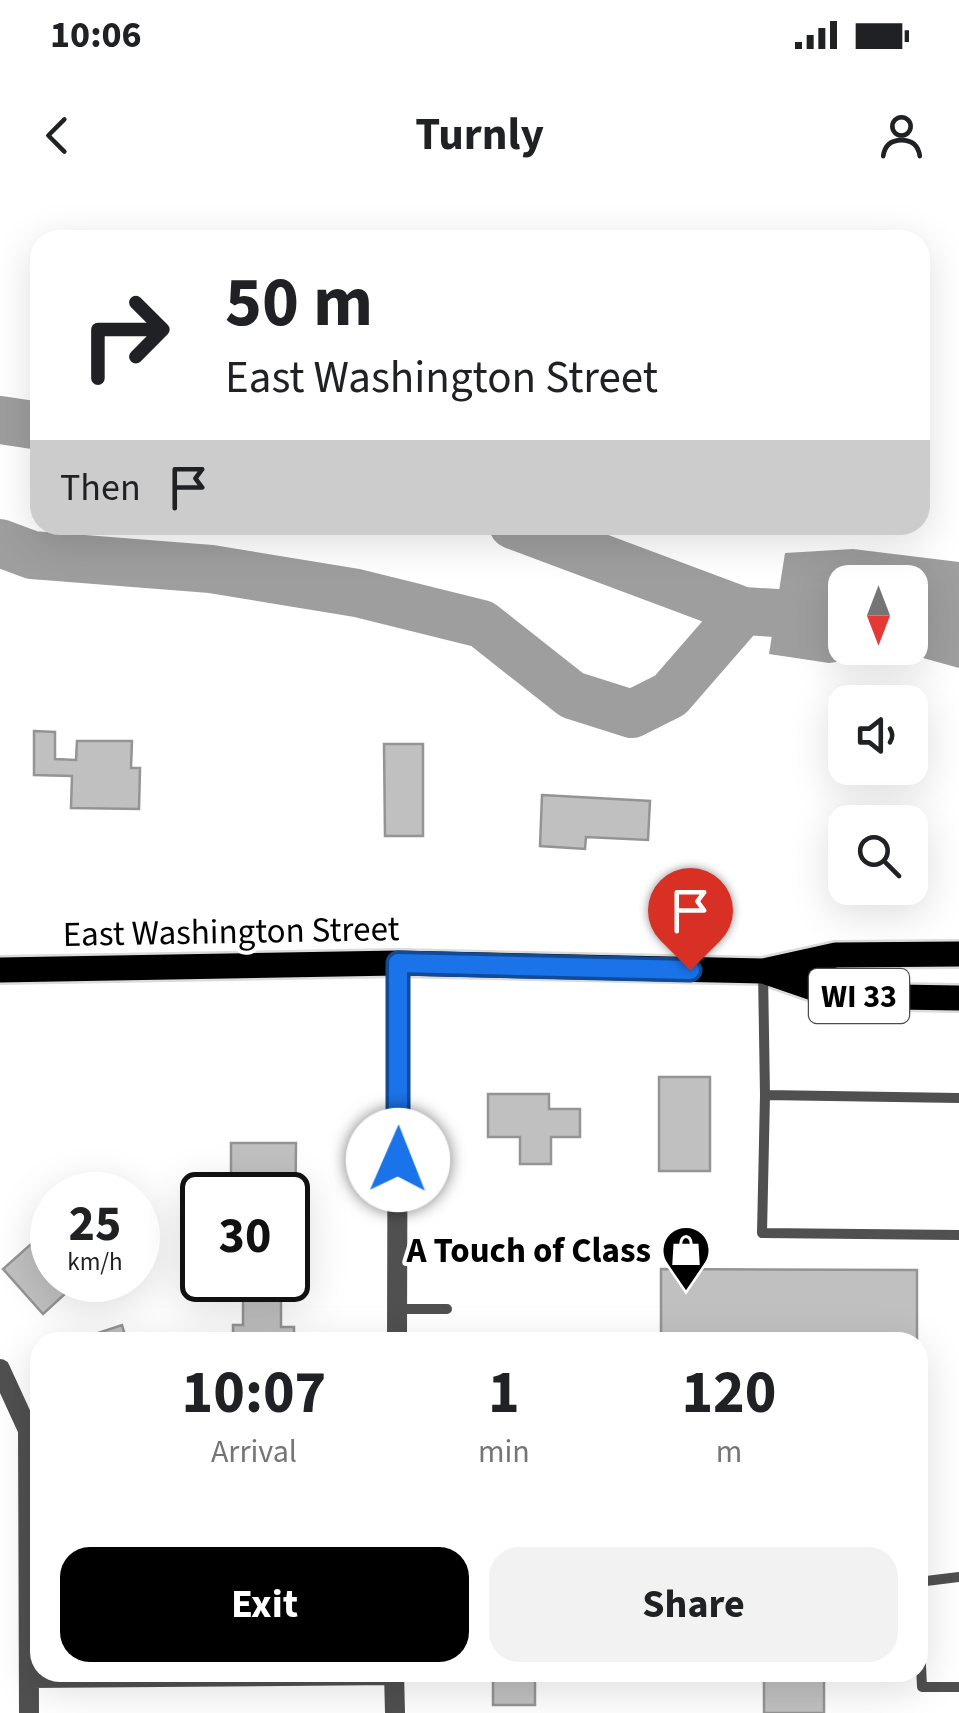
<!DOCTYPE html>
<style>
:root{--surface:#fff;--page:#f2f2f2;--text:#202124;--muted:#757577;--accent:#000}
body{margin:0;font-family:"Source Sans 3",sans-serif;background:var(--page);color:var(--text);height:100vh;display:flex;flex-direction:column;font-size:38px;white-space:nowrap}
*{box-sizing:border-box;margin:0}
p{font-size:32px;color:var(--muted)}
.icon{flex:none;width:55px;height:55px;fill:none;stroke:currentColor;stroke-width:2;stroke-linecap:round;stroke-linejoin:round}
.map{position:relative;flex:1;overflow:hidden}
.details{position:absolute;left:30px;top:1132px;width:898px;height:350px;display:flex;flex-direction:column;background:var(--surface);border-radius:30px;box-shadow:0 10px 40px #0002}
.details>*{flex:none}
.hud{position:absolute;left:30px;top:30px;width:900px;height:305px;border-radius:30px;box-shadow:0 10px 40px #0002;background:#fff;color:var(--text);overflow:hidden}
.needle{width:65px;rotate:180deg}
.tools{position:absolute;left:828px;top:365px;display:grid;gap:20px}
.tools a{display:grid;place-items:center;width:100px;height:100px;border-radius:20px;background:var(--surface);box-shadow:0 10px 40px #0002;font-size:50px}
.speed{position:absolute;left:30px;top:972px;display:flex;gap:20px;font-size:50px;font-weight:700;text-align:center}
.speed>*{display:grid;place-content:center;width:130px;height:130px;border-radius:50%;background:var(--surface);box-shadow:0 10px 40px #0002;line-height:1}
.speed small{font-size:25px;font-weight:400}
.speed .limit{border:5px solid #111;border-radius:15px;background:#fff;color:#111}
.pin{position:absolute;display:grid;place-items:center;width:85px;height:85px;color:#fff;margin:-102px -42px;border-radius:50% 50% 50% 0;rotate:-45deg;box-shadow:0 0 10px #0007}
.pin .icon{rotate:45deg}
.me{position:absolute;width:110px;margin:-55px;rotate:1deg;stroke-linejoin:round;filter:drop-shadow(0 0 8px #0008)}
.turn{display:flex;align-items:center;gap:35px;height:210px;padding:0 30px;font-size:45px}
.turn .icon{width:130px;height:130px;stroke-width:2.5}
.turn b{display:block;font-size:70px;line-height:85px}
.then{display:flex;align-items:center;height:95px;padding:0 30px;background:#0003;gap:20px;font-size:38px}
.eta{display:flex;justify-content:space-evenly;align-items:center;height:170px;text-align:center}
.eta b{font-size:60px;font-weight:700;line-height:70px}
.primary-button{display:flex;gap:20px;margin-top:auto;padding:20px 30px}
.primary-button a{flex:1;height:115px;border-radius:30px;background:var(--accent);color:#fff;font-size:40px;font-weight:700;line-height:115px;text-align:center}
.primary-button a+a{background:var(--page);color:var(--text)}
.status{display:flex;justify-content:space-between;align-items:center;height:70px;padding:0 50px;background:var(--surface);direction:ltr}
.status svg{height:28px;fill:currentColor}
header{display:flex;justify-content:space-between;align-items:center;height:130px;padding:0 30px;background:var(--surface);font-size:45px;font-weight:700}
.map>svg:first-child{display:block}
</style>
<div class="status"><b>10:06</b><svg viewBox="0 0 49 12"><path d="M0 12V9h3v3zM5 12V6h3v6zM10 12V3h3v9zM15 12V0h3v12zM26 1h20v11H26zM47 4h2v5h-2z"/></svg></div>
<header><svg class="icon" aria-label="back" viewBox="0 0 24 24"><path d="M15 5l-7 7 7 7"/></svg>Turnly<svg class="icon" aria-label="person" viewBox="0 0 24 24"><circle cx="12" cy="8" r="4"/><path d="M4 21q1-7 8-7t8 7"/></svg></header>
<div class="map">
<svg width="959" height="1513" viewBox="0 0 959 1513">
<rect width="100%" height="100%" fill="#fff"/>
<path fill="#9e9e9e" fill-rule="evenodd" d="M853,349L959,362V468L923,458L873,457L829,463L769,454L785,353ZM845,382H910V448H845Z"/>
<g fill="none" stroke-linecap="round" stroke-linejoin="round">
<path stroke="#9e9e9e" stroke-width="48" d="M0,220L40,226
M513,325L743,411L845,417
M0,343L32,355L211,369L357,393L482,424L572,495L632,514L670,495L743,411"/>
</g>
<path fill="#c0c0c0" stroke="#949494" stroke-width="2.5" d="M34,531L55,532V559L76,560L77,541H132L131,568H140L139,609L71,608L72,576L34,575Z
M384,544H423V636H385Z
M542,595L650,601L648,640L586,637L585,649L540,646Z
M659,877H710V971H659Z
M488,894H549V909H580V937H551V964H520V937H488Z
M231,943H296L295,1033H288V995H264V982H231Z
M49,1028L52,1032V1072L49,1075L66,1093L43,1114L3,1069Z
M661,1069L917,1070V1142H661Z
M243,1094H281V1127H294V1142H233V1125H243Z
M122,1125L127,1142H71Z
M493,1472H535V1505H493Z
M764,1472H824V1513H764Z"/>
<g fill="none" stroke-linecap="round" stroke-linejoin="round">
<g stroke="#dbdbdb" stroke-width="30">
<path id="primary" d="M0,770L398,763L763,771L836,755L959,754
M763,771L836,796L959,798"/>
</g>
<path stroke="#505050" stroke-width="10" d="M763,771L765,895L959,898
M765,895L762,1033L959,1035
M397,1109H447
M918,1382L959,1377
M918,1399L922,1487H959"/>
<path stroke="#505050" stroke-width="20" d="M397,1142L398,763
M0,1169L28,1230L29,1513
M394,1472L395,1513
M30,1478L394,1475"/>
<use href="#primary" stroke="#000" stroke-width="25"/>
</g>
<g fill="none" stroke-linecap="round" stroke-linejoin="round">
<g stroke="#114b97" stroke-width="25">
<path id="route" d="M398,960V763L690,770"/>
</g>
<use href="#route" stroke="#1a73e8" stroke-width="18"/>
</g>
<defs>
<g id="shop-pin" transform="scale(2.5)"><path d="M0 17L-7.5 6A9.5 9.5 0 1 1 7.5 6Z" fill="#000" stroke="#fff"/><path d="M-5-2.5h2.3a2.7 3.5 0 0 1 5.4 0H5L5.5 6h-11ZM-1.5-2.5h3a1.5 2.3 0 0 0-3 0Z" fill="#fff"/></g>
</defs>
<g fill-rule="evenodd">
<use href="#shop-pin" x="686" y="1050"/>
</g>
<g text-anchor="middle" stroke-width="8" stroke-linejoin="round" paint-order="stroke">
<rect fill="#fff" stroke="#4c4c4c" stroke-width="2.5" x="809" y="769" width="100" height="54" rx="8"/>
<g font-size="32" font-weight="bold" fill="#000">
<text x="859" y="807">WI 33</text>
</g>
<g font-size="35" fill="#000" stroke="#fff">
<text transform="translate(231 731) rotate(-1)" y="12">East Washington Street</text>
</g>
<g font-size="35" font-weight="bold" fill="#000" stroke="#fff" text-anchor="end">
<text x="651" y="1062">A Touch of Class</text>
</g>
</g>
</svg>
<div class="tools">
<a><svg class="needle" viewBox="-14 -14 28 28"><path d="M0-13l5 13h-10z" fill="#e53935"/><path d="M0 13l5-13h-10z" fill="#757577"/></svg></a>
<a><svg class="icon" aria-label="sound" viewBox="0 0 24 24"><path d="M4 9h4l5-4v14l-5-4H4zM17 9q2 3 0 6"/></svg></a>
<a><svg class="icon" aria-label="search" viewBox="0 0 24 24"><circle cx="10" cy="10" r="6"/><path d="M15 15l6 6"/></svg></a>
</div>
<div class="speed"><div>25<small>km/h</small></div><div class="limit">30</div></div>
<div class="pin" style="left:690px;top:770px;background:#d93025"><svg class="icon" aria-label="arrive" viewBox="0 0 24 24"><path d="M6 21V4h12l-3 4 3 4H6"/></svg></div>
<svg class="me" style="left:398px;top:960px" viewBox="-20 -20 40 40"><circle r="19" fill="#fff"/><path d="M0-13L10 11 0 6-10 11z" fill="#1a73e8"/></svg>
<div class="hud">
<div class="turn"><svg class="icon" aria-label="right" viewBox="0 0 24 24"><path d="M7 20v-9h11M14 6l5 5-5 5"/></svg><div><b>50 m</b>East Washington Street</div></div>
<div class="then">Then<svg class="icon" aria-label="arrive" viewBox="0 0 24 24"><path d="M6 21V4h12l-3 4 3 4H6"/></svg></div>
</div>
<section class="details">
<div class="eta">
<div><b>10:07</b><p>Arrival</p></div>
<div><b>1</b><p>min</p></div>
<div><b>120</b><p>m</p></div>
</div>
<div class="primary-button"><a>Exit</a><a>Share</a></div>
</section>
</div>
